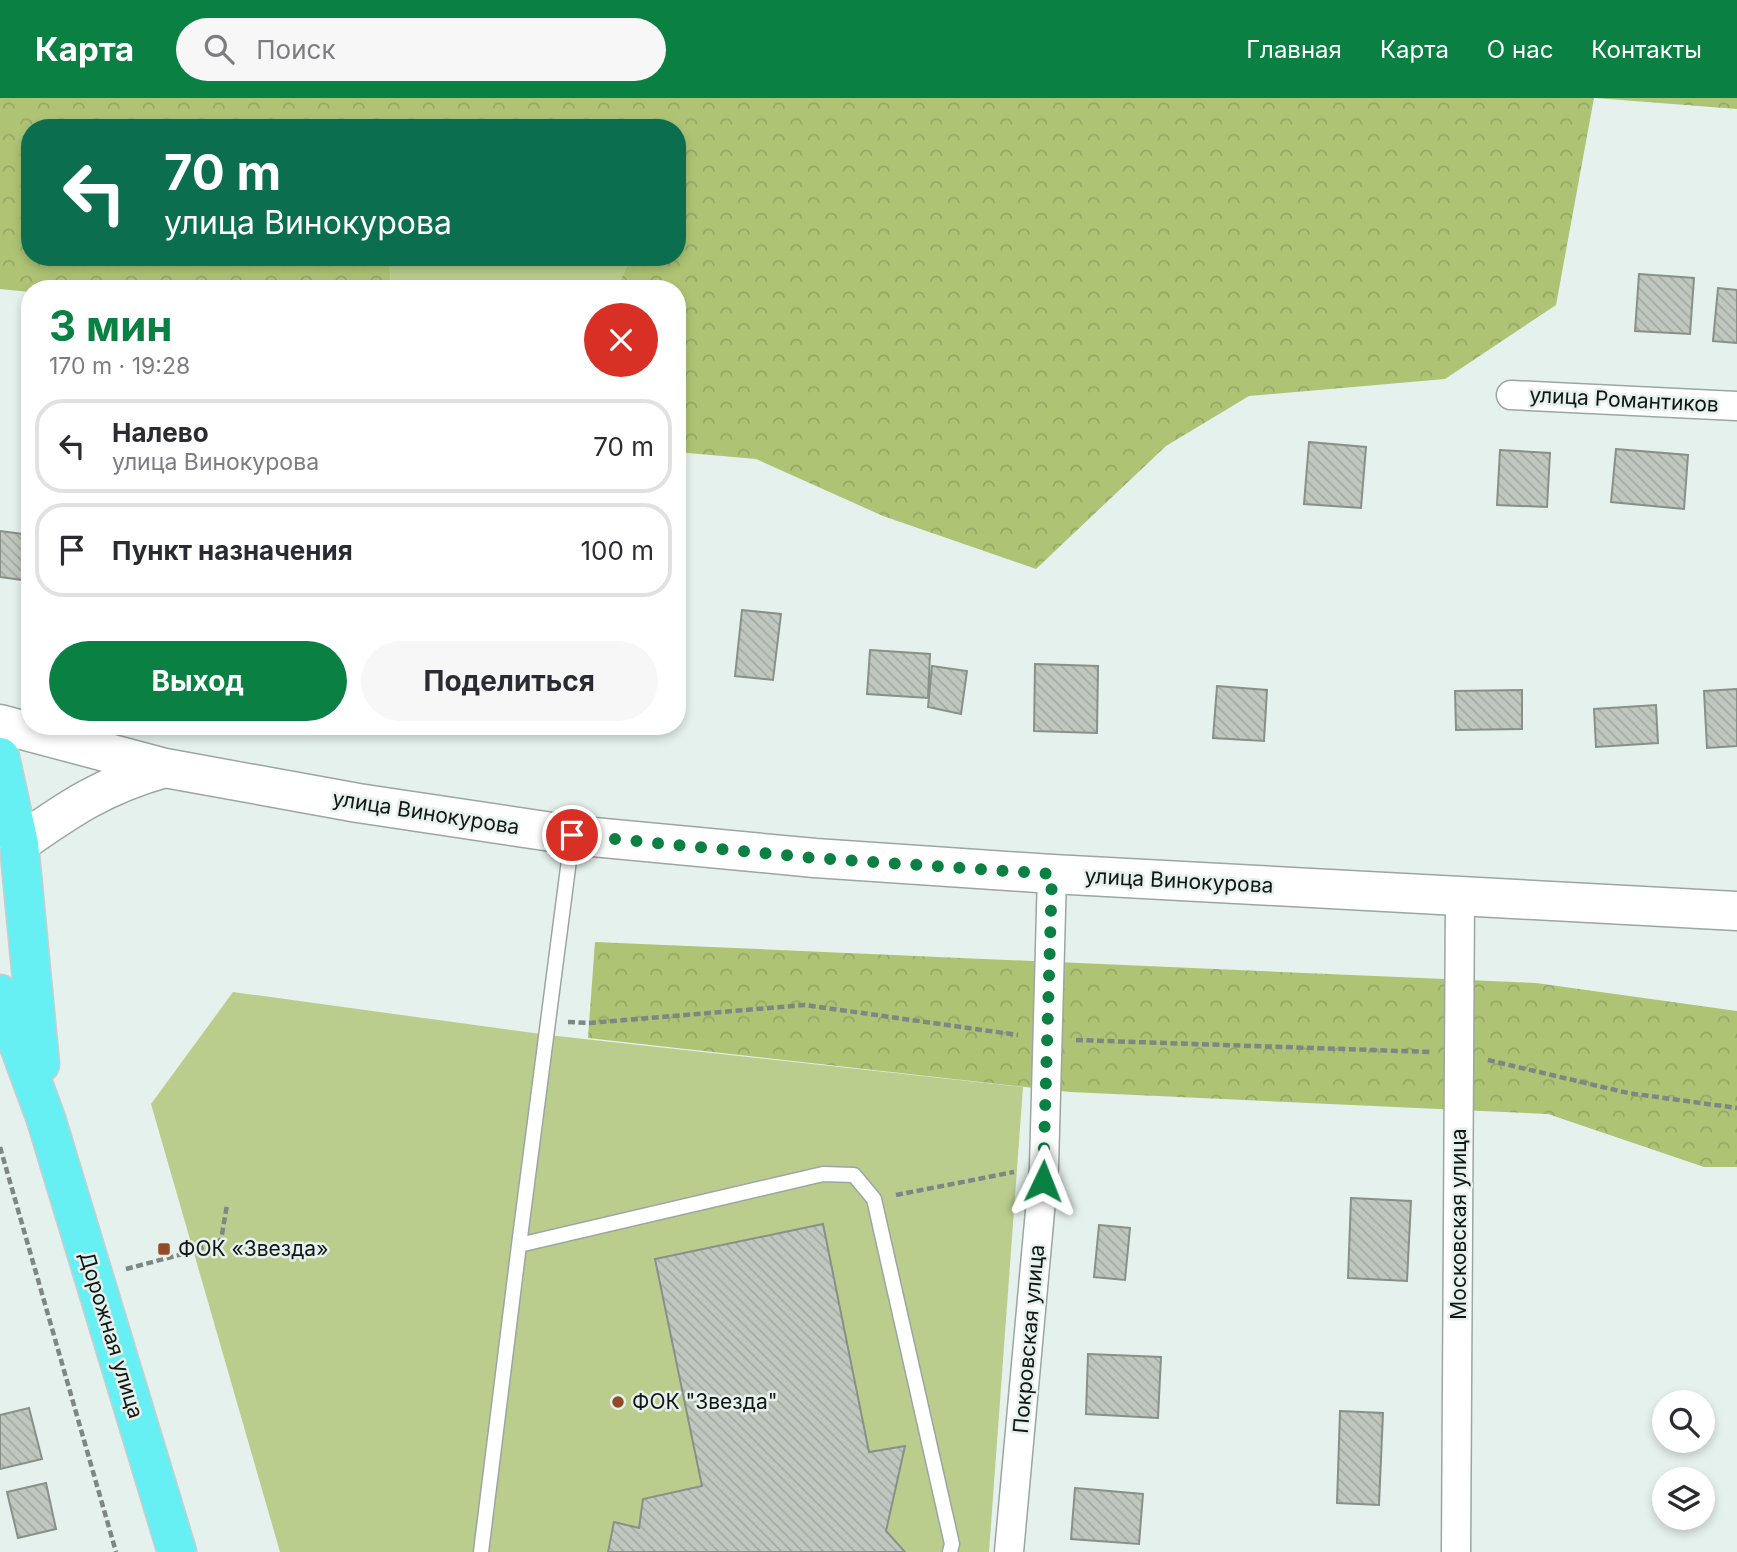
<!DOCTYPE html>
<html lang="ru">
<meta charset="utf-8">
<style>
:root{--surface:#fff;--page:#f7f7f7;--text:#2b2b33;--muted:#7c7c81;--line:#e1e1e2;--accent:#0b8043}
body{margin:0;font-family:Inter,sans-serif;background:var(--page);color:var(--text);height:100vh;display:flex;flex-direction:column;font-size:26px;white-space:nowrap}
*{box-sizing:border-box;margin:0}
p{font-size:23px;color:var(--muted)}
.icon{flex:none;width:38px;height:38px;fill:none;stroke:currentColor;stroke-width:2;stroke-linecap:round;stroke-linejoin:round}
.map{position:relative;flex:1;overflow:hidden}
.details{position:absolute;left:21px;top:182px;width:665px;height:455px;display:flex;flex-direction:column;background:var(--surface);border-radius:28px;box-shadow:0 4px 10px #0003}
.details>*{flex:none}
.top-card{position:absolute;left:21px;top:21px;width:665px;height:147px;border-radius:28px;box-shadow:0 4px 10px #0003;background:#0b6e4f;color:#fff;overflow:hidden}
.buttons{position:absolute;left:1652px;top:1292px;display:grid;gap:14px}
.buttons a{display:grid;place-items:center;width:63px;height:63px;border-radius:50%;background:var(--surface);box-shadow:0 4px 10px #0003;font-size:35px}
.pin{position:absolute;display:grid;place-items:center;width:60px;height:60px;color:#fff;margin:-30px;border:4px solid #fff;border-radius:50%;box-shadow:0 2px 7px #0007}
.me{position:absolute;width:77px;margin:-38px;rotate:2deg;stroke-linejoin:round;filter:drop-shadow(0 0 5px #0008)}
.turn{display:flex;align-items:center;gap:24px;height:147px;padding:0 28px;font-size:32px}
.turn .icon{width:91px;height:91px;stroke-width:2.5}
.turn b{display:block;font-size:49px;line-height:60px}
.round{display:grid;place-items:center;flex:none;width:74px;height:74px;border-radius:37px;background:var(--page)}
.summary{display:flex;align-items:center;justify-content:space-between;height:119px;padding:0 28px}
h1{font-size:42px;font-weight:700;line-height:52px;color:var(--accent)}
.button{display:flex;gap:14px;margin-top:auto;padding:14px 28px}
.button a{flex:1;height:80px;border-radius:42px;background:var(--accent);color:#fff;font-size:28px;font-weight:700;line-height:80px;text-align:center}
.button a+a{background:var(--page);color:var(--text)}
ul{padding:0;list-style:none}
li{display:flex;align-items:center;gap:21px;height:94px;margin:0 14px 10px;padding:0 14px;border:4px solid var(--line);border-radius:28px}
li div{flex:1}
li b{display:block;font-size:26px}
li em{font-style:normal}
header{display:flex;align-items:center;gap:42px;box-sizing:border-box;height:98px;padding:0 35px;background:var(--accent);color:#fff}
header strong{font-size:33px}
nav{display:flex;gap:38px;margin-inline-start:auto;font-size:24px}
.search{width:490px;height:63px;background:var(--page);display:flex;align-items:center;gap:18px;box-sizing:border-box;padding:0 24px;border-radius:38px;color:var(--muted);font-size:26px}
.map>svg:first-child{display:block}
</style>
<header>
<strong>Карта</strong>
<div class="search"><svg class="icon" aria-label="search" viewBox="0 0 24 24"><circle cx="10" cy="10" r="6"/><path d="M15 15l6 6"/></svg>Поиск</div>
<nav><a>Главная</a><a>Карта</a><a>О нас</a><a>Контакты</a></nav>
</header>
<div class="map">
<svg width="1737" height="1454" viewBox="0 0 1737 1454">
<defs>
<pattern id="forest-crowns" width="20" height="18" patternUnits="userSpaceOnUse" patternTransform="scale(1.75)"><rect width="20" height="18" fill="#aec474"/><path d="M2 6a3 3 0 1 1 6 0M12 15a3 3 0 1 1 6 0" fill="none" stroke="#95a864"/></pattern>
<pattern id="building-back-hatch" width="6" height="6" patternUnits="userSpaceOnUse" patternTransform="scale(1.75)"><rect width="6" height="6" fill="#bfc7bf"/><path d="M-1 5l2 2M0 0l6 6M5-1l2 2" fill="none" stroke="#a3aaa3"/></pattern>
</defs>
<rect width="100%" height="100%" fill="#e5f1ed"/>
<path fill="#bbcd8d" d="M389,159H627L628,166L616,191H391Z
M233,894L548,937L1023,989L989,1454H280L151,1006Z"/>
<path fill="url(#forest-crowns)" d="M0,0H1594L1556,207L1445,281L1249,298L1166,348L1036,471L883,418L756,361L677,354V191H616L628,166L627,159H677V30H30V159H389L391,191H30V194L0,191Z
M1595,0H1737V11Z
M595,844L1536,885L1737,913V1069H1704L1548,1016L1070,994L588,940Z"/>
<path fill="url(#building-back-hatch)" stroke="#899089" stroke-width="2" d="M1639,176L1694,180L1690,236L1635,233Z
M1718,190L1737,192V245L1713,243Z
M1309,344L1366,349L1361,410L1304,406Z
M1616,351L1688,357L1684,411L1611,404Z
M1500,352L1550,355L1547,409L1497,407Z
M0,433L30,437V483L0,479Z
M742,512L781,516L773,582L735,578Z
M870,552L930,556L928,600L867,596Z
M1035,566L1098,568L1097,635L1034,633Z
M932,568L967,573L961,616L928,609Z
M1217,588L1267,592L1264,643L1213,640Z
M1737,591V648L1707,650L1704,593Z
M1522,592V631L1456,632L1455,593Z
M1656,607L1658,645L1596,649L1594,611Z
M1351,1100L1411,1103L1407,1183L1348,1180Z
M823,1126L869,1354L905,1348L886,1433L905,1454H608L614,1424L639,1430L643,1401L702,1388L655,1161Z
M1099,1127L1130,1130L1125,1182L1094,1179Z
M1088,1256L1161,1259L1158,1320L1086,1316Z
M29,1310L42,1361L0,1371V1317Z
M1340,1313L1383,1315L1379,1407L1337,1405Z
M46,1385L56,1431L18,1440L7,1394Z
M1075,1390L1143,1396L1139,1446L1071,1441Z"/>
<g fill="none" stroke-linecap="round" stroke-linejoin="round">
<g stroke="#9ba6a2" stroke-width="17">
<path id="service" d="M519,1147L572,739
M481,1454L519,1147L823,1076L854,1077L874,1101L952,1446L950,1454"/>
</g>
<g stroke="#9ba6a2" stroke-width="31">
<path id="minor" d="M1511,297L1737,308
M1009,1454L1044,1069L1052,776
M1456,1454L1460,798"/>
</g>
<g stroke="#9ba6a2" stroke-width="41">
<path id="secondary" d="M0,626L165,670L358,705L572,737L815,760L1052,776L1737,813
M19,746C70,710 104,687 165,670"/>
</g>
<g stroke="#cbcccc" stroke-width="41">
<path id="primary" d="M0,659L19,746L40,966
M0,896L46,1021L177,1454"/>
</g>
<path stroke="#7f8785" stroke-width="4.5" stroke-dasharray="7 3.5" stroke-linecap="butt" d="M568,924L589,925L805,907L1018,937
M1076,942L1431,954
M1488,962L1628,995L1737,1010
M0,1049L116,1454
M896,1097L1014,1074
M126,1171L194,1153L221,1142L227,1107"/>
<use href="#service" stroke="#fff" stroke-width="14"/>
<use href="#minor" stroke="#fff" stroke-width="28"/>
<use href="#secondary" stroke="#fff" stroke-width="38"/>
<use href="#primary" stroke="#67f0f3" stroke-width="38"/>
</g>
<g fill="none" stroke-linecap="round" stroke-linejoin="round">
<path stroke="#0b8043" stroke-width="12" stroke-dasharray="0 21.6" d="M572,737L815,760L1052,776L1043,1083"/>
</g>
<g fill="#924a27" stroke="#e5f1ed" stroke-width="2.5">
<rect x="157" y="1144" width="14" height="14" rx="3.5"/>
<circle cx="618" cy="1304" r="7"/>
</g>
<g text-anchor="middle" stroke-width="5" stroke-linejoin="round" paint-order="stroke">
<g font-size="21" fill="#121615" stroke="#e5f1ed">
<text transform="translate(1624 302) rotate(3)" y="7">улица Романтиков</text>
<text transform="translate(426 715) rotate(9)" y="7">улица Винокурова</text>
<text transform="translate(1179 783) rotate(3)" y="7">улица Винокурова</text>
<text transform="translate(1459 1126) rotate(-90)" y="7">Московская улица</text>
<text transform="translate(111 1237) rotate(73)" y="7">Дорожная улица</text>
<text transform="translate(1029 1241) rotate(-85)" y="7">Покровская улица</text>
</g>
<g font-size="21" fill="#121615" stroke="#e5f1ed" text-anchor="start">
<text x="178" y="1158">ФОК «Звезда»</text>
<text x="632" y="1311">ФОК "Звезда"</text>
</g>
</g>
</svg>
<div class="buttons">
<a><svg class="icon" aria-label="search" viewBox="0 0 24 24"><circle cx="10" cy="10" r="6"/><path d="M15 15l6 6"/></svg></a>
<a><svg class="icon" aria-label="layers" viewBox="0 0 24 24"><path d="M12 4l9 5-9 5-9-5zM3 14l9 5 9-5"/></svg></a>
</div>
<div class="pin" style="left:572px;top:737px;background:#d93025"><svg class="icon" aria-label="arrive" viewBox="0 0 24 24"><path d="M6 21V4h12l-3 4 3 4H6"/></svg></div>
<svg class="me" style="left:1043px;top:1083px" viewBox="-20 -20 40 40"><path d="M0-17L14 15 0 8-14 15z" fill="#0b8043" stroke="#fff" stroke-width="4"/></svg>
<div class="top-card">
<div class="turn"><svg class="icon" aria-label="left" viewBox="0 0 24 24"><path d="M17 20v-9H6M10 6l-5 5 5 5"/></svg><div><b>70 m</b>улица Винокурова</div></div>
</div>
<section class="details">
<div class="summary"><div><h1>3 мин</h1><p>170 m · 19:28</p></div><a class="round" style="background:#d93025;color:#fff"><svg class="icon" aria-label="close" viewBox="0 0 24 24"><path d="M6 6l12 12M18 6L6 18"/></svg></a></div>
<ul>
<li><svg class="icon" aria-label="left" viewBox="0 0 24 24"><path d="M17 20v-9H6M10 6l-5 5 5 5"/></svg><div><b>Налево</b><p>улица Винокурова</p></div><em>70 m</em></li>
<li><svg class="icon" aria-label="arrive" viewBox="0 0 24 24"><path d="M6 21V4h12l-3 4 3 4H6"/></svg><div><b>Пункт назначения</b></div><em>100 m</em></li>
</ul>
<div class="button"><a>Выход</a><a>Поделиться</a></div>
</section>
</div>
